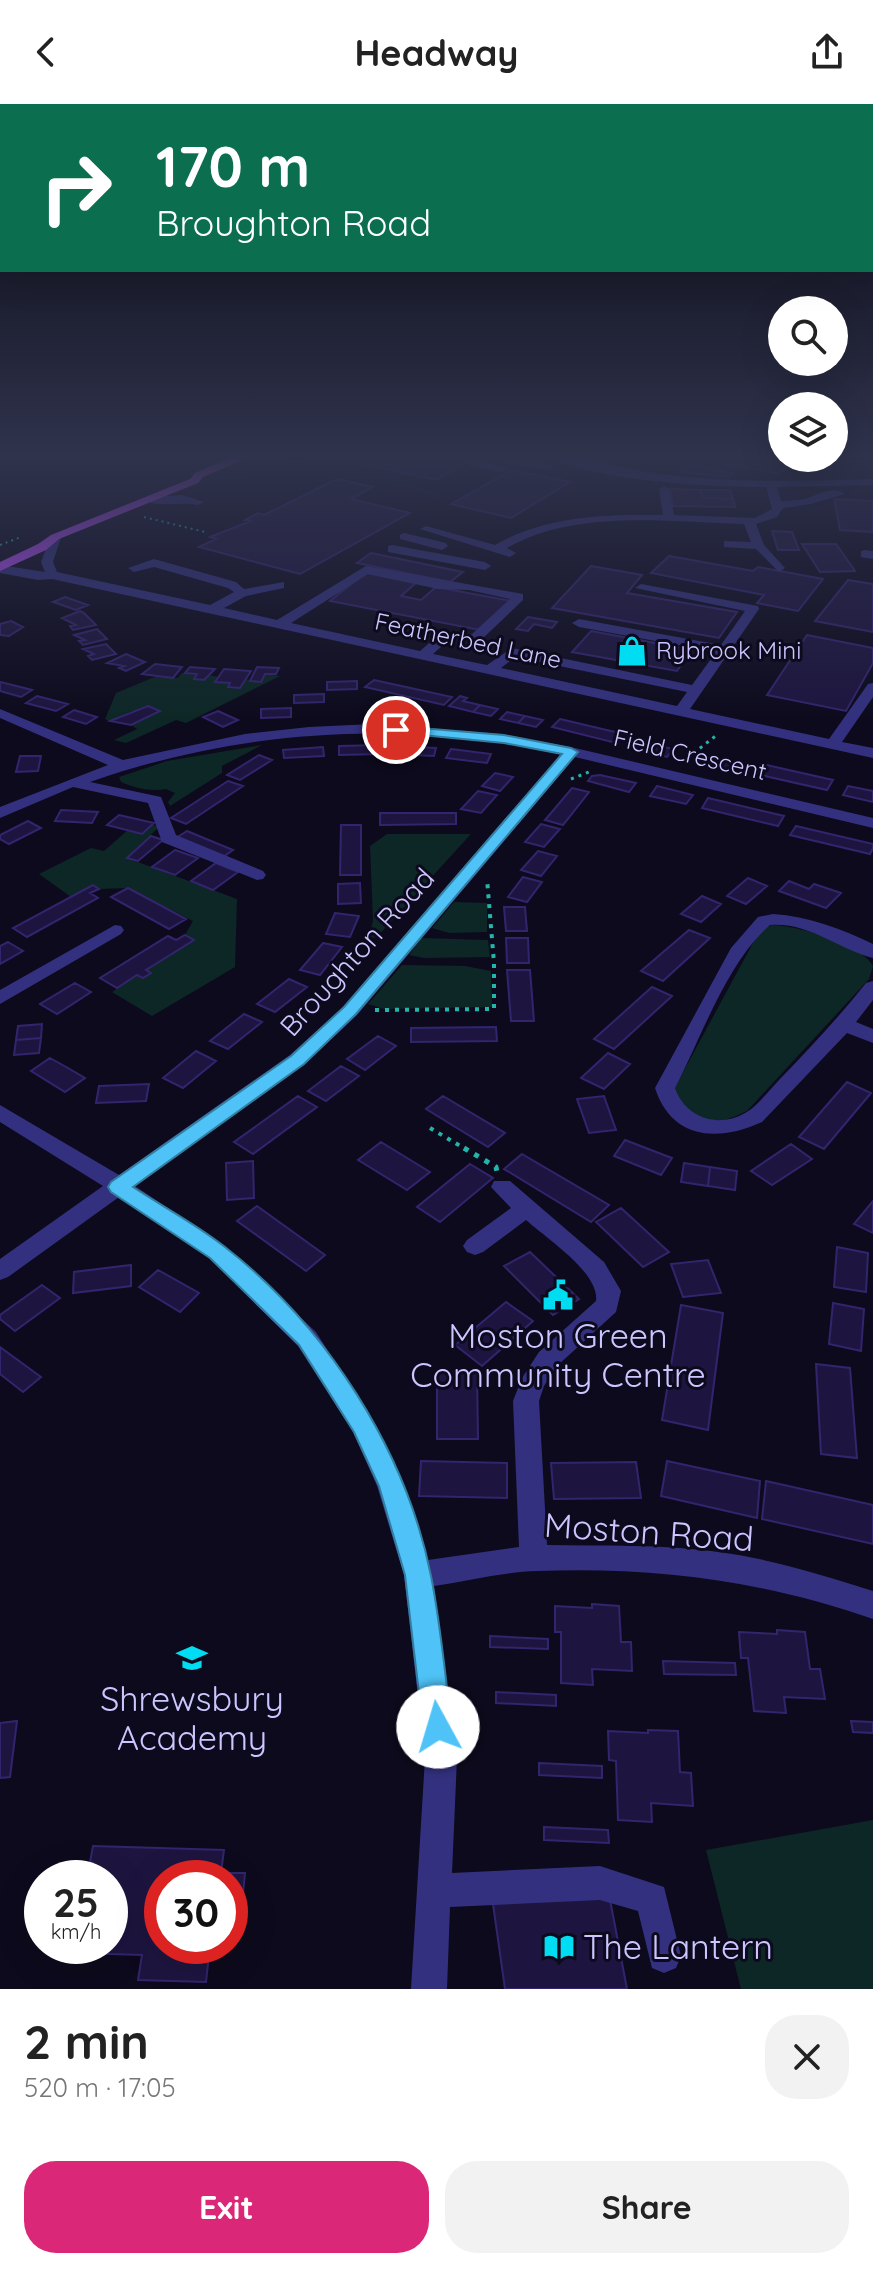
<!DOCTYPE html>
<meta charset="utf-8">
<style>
:root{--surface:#fff;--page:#f2f2f2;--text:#222;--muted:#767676;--accent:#db2777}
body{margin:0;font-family:Quicksand,sans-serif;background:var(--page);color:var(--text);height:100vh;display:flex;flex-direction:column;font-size:30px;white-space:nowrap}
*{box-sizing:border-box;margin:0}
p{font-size:26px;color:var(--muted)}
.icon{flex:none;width:44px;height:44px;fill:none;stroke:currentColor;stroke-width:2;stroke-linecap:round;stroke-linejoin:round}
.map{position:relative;height:1885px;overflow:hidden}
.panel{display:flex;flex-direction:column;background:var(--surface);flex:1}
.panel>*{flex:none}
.guide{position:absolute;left:0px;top:0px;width:874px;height:168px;box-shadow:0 8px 32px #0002;background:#0b6e4f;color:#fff;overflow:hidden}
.controls{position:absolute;left:768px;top:192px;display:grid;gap:16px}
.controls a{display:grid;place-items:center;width:80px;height:80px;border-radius:50%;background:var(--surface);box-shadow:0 8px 32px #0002;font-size:40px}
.speed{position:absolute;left:24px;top:1756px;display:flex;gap:16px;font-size:40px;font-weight:700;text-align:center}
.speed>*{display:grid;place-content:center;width:104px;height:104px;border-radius:50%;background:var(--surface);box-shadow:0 8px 32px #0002;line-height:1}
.speed small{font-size:20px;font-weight:400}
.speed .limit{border:12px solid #d22;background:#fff;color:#111}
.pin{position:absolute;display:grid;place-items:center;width:68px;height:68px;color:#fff;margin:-34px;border:4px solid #fff;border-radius:50%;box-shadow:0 2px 8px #0007}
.me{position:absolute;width:88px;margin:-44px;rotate:354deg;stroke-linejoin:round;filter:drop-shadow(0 0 6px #0008)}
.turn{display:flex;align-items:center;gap:28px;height:168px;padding:0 24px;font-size:36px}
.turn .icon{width:104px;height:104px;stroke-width:2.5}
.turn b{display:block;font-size:56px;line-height:68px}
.round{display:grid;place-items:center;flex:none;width:84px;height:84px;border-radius:32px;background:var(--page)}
.summary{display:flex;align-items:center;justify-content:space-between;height:136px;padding:0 24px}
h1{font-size:48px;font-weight:700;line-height:60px}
.button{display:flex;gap:16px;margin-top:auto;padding:16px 24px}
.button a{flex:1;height:92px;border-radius:32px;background:var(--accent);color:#fff;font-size:32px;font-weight:700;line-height:92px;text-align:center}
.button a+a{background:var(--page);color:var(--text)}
header{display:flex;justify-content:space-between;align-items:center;height:104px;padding:0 24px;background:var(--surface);font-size:36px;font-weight:700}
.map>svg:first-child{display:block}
</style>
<header><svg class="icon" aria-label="back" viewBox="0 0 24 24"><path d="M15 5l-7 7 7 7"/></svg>Headway<svg class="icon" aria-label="share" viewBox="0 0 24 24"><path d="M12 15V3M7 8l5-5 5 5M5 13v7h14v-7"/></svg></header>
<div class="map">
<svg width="873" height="1885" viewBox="0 0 873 1885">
<rect width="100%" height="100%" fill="#0d0a1d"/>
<path fill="#0d2726" d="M182,569L197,570L194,575L203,576L207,571L219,573L216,578L230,579L245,575L261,578L265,570L280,572L186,619L176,616L126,639L114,636L137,625L131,621L159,607H132L110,617L105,615L116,589L157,572L178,574Z
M262,641L222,662V669L170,702L168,698L175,689L166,685C151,688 135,684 121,678L119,673L167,657Z
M152,721L160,722L127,754L237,795L235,863L152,912L112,888L137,871L143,874L150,870L146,866L193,836L185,831L193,817L128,784L99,785L92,781L71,793L39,770L91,744L104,747L128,726Z
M387,730H471L376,834L369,833L373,817L370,742Z
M454,798L487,799V828L449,829L432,824Z
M772,821C798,822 861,839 873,862L869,875L747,1007C710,1024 707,1021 675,997V983L760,826Z
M421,834L488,836L490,853L424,854L409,851Z
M402,861L465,862L491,867L492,903L384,905L368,900Z
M873,1716V1885H741L706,1746Z"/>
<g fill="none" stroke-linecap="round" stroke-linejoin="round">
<path stroke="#05193a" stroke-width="4" d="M213,376L297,359L393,377L439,392"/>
</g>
<path fill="#1d153f" stroke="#32256d" stroke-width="2" d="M325,352H455L471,356L436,376Z
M709,352H782L798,354L779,370L704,356Z
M689,361L733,369L728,373L680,368Z
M512,366L570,378L511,414L451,400Z
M337,375L373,383L351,395L410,409L300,470L199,443L216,435L210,433L251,417L245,416L258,409L264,411Z
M670,385L700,386L703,394L733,395L735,403L673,402Z
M700,386H730L733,395L703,394Z
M834,395L873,397V428L840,426Z
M772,427L792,428L799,446H778Z
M802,440H836L855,467L820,468Z
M371,449L463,468L450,478L357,459Z
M669,452L753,467L758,463L823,475L798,507L757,499L764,491L651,469Z
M591,462L642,471L627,489L737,508L719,534L552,504Z
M365,469L417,478L401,492L421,496L436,483L511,497L480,526L330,497Z
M848,476L873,480V528L815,517Z
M65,493L88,501L76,506L53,498Z
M80,507L84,509L96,521L73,526L70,522L76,521L62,514Z
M528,513L557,518L552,524L534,520L528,527L516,525Z
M11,517L23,523L9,532L0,531V520Z
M97,525L107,535L83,541L79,537L85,536L74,531Z
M591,527L692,546L677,567L572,548Z
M807,531L873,544V559L846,607L767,591Z
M106,540L116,550L92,556L88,552L94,550L83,545Z
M126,550L145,558L126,567L119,564L124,562L107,559Z
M155,560L182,563L173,574L142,570Z
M190,563L215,565L204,576L194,575L197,570L185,569Z
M257,563L279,564L276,570H265L261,578L250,577Z
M224,565L251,567L240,584L228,583L230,579L215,578Z
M374,576L452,593L444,601L365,583Z
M357,577V585L327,586V578Z
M0,579L1,578L32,586L21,593L0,587Z
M324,590V598L294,599V591Z
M37,592L68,600L56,607L26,599Z
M460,592L467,594L463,597L480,601L473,608L449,602Z
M480,601L498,605L491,612L473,608Z
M148,602L160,607L131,621L110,617Z
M291,604V613L261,614V605Z
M74,606L97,613L86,620L63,613Z
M218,607L238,616L223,623L203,613Z
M507,608L525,612L518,619L500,615Z
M525,612L543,616L536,623L518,619Z
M560,615L624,630L616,639L552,623Z
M635,636L673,645L667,653L629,644Z
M380,641V650L339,651V642Z
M395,642L436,644L434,652L393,650Z
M323,643L324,652L284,654L283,646Z
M451,645L491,650L487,659L446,654Z
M259,651L272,656L240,676L227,671Z
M20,652H41L38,667L16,668Z
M705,652L745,661L740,669L699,660Z
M762,660L833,676L827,686L756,670Z
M495,669L513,673L500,687L482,682Z
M600,671L636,679L629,688L588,677L592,672Z
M228,677L243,682L186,720L171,714Z
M657,682L693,691L686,700L650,692Z
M848,682L873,687V698L843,691Z
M572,684L589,688L563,721L545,716Z
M478,687L497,691L481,709L461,705Z
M708,694L784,712L778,722L702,704Z
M61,706L98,708L92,719L55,717Z
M380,709H456V720L380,721Z
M119,711L154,719L142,730L107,721Z
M28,717L41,724L9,740L0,735V731Z
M541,720L560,725L544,743L525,738Z
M341,721H361V771H340Z
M796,722L873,740V744L870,750L790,731Z
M187,727L233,746L223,753L176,734Z
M151,732L163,736L138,757L127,754Z
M175,746L198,754L175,771L152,763Z
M538,747L557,752L541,772L521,766Z
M216,759L238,768L213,786L191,777Z
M523,773L542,778L527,798L508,793Z
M748,774L767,782L746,800L727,792Z
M789,777L809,785L814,780L841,789L826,804L779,787Z
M360,779L361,799L338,800V780Z
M93,781L99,785L90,789L98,794L27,833L13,824Z
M128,784L158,800L186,815L169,825L111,793Z
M702,792L721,800L701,818L681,810Z
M504,803H525L527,827H506Z
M335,809L359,812L350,833L326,830Z
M689,826L710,834L663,877L641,867Z
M185,831L194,836L146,866L151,869L143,874L137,871L117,884L100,874L168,832L176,836Z
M506,834H528L529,859H507Z
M8,838L23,847L0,860V842Z
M323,839L342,843L320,871L300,866Z
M507,866H530L534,917H511Z
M289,875L307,883L275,908L257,900Z
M75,879L91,888L57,910L40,900Z
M652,883L672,892L614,945L594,935Z
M244,910L262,918L228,945L210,937Z
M42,920L41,934L16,936L18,922Z
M496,923L497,937L411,938V924Z
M378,932L396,942L365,966L347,955Z
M41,934L39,949L14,951L16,936Z
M196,947L216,957L183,984L163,974Z
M608,949L630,960L604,985L581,974Z
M50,954L68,964L85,974L65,988L31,967Z
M341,962L359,972L326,997L308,987Z
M847,978L871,989L824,1045L799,1033Z
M149,980L146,997L96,999L99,982Z
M298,992L317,1003L253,1050L234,1038Z
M443,992L505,1029L488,1043L426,1005Z
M604,992L616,1026L589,1029L577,995Z
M625,1036L672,1054L661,1071L614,1052Z
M381,1038L430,1068L407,1086L358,1056Z
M791,1040L812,1055L772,1081L751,1067Z
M522,1050L609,1101L591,1118L504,1065Z
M253,1057L254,1094L227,1096L226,1059Z
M684,1059L710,1063L708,1082L681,1078Z
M470,1060L493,1074L440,1118L417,1103Z
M710,1063L737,1067L735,1086L708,1082Z
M873,1097V1129L854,1120Z
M257,1102L325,1151L306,1167L237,1117Z
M621,1104L669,1148L643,1163L596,1118Z
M837,1143L868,1149L866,1188L834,1183Z
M530,1148L579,1195L553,1211L504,1162Z
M708,1156L721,1189L683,1193L671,1160Z
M131,1161V1182L73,1189L74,1168Z
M158,1166L199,1189L180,1208L139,1183Z
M42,1181L60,1194L15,1227L0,1215V1211Z
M506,1198L533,1217L482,1262L455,1241Z
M833,1199L864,1205L861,1247L829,1240Z
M681,1201L723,1209L708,1326L662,1316Z
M0,1243L41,1273L23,1288L0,1270Z
M816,1260L850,1264L857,1354L821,1350Z
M437,1268H477L478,1335H437Z
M421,1357L507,1359V1394L419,1392Z
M667,1357L760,1377L757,1414L661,1392Z
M636,1358L641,1394L554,1395L551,1359Z
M766,1377L873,1401V1440L762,1415Z
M592,1500L619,1502L621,1538H631L632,1567L592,1565L593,1581L561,1579V1528H555V1502L592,1504Z
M777,1526L805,1528L810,1565H820L825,1595L784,1593L786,1609L754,1607L748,1554H741L739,1528L777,1530Z
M490,1532L548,1535V1545L490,1543Z
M663,1557L735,1559L736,1571L664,1570Z
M496,1588L556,1591V1602L496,1599Z
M17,1617L10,1673L0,1674V1619Z
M851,1617L873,1618V1629L853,1628Z
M648,1626L678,1627L680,1668L691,1669L693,1702L651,1699L652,1718L618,1716L616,1657L609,1656L608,1627L648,1629Z
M539,1659L602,1662V1674L539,1671Z
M544,1723L608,1726L609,1739L544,1736Z
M93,1742L224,1746L221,1769H245L239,1830H230V1774H162V1842H210L206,1878L138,1876L142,1851L48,1848L49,1842H110V1774H87Z
M608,1785L627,1885H505L493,1800Z"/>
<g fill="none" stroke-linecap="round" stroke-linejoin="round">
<path stroke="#24b5aa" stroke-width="2" stroke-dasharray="2 4" stroke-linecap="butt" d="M144,413L205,428
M0,441L21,433"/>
<path stroke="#24b5aa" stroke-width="3" stroke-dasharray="3 5" stroke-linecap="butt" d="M681,659L718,630
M571,675L589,668"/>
<path stroke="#24b5aa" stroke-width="4" stroke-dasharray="4 6" stroke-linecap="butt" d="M375,906L494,905V859L487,775
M430,1024L467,1046"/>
<path stroke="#24b5aa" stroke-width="5" stroke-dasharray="5 7" stroke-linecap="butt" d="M464,1044L496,1063L497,1068"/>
<path fill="#33317f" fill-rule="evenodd" d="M547,352C587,352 629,367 669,371C737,379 805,377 873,375V381L777,383L781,397C789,396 800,397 808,394C820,390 832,382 845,390L811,400L783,404L777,413L756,420L764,441L785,464L779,468L756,445L724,443V437L751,438L744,420C669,418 575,405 507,444L516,449L510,453L420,425L426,422L495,441C545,412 607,410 663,411L659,385L664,382L669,385L674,411L755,414L772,405L766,383C711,383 594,377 547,352Z
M506,354L549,360L554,363L549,366L502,359V355Z
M474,357L505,363L506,365L501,368L470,362V358Z
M182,391L204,398L198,401C182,397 157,404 144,396L150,393Z
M404,429L446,439L448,442L442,446L400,435V431Z
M51,431L61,433L53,458L57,468L210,501L234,488L228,484L154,463L134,468L128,464L154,455L236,478L244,485L284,478V484L246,492L224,504L277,516L366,462L523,490V496L480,537L451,534L433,550L487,561L512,544L692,581L716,548L579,523L572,519L579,515L721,541L745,507L635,484L641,480L758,502L759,505L690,605L829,635L868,580L873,579V593L842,638L873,644V654L52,475L38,476L0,469V461L45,468L41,458ZM368,470L438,485L469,486L510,495L472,530L443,527L420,547L291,519ZM515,553L687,588L677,602L501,564Z
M392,441L485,458L491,462L485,466L388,448V442Z
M865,446L873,447V455L861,453V447Z
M0,605L123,656L245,630L309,623L373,620L501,630L575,644L873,714V724L575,653L357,911L304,961L135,1082L225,1142L316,1228L376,1322L405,1382L428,1456L519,1443L513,1297L522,1274L539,1248L596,1197C600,1169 546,1134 526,1116L483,1148L475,1151L467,1148L463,1142L467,1136L511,1104L491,1083L494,1077H510L604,1158L621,1187L616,1208L557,1262L544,1282L539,1297L547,1441C604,1442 662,1440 719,1448C771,1455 823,1471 873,1487V1515C760,1476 656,1463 537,1467C503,1468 468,1477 434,1482L457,1654L452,1769L600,1762L664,1783L681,1852L676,1864L664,1869L652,1864L638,1807L600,1796L450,1803L447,1885H411L425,1654L404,1471L377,1382L353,1328L298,1242L209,1154L119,1093L8,1173L0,1176V1155L103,1082L0,1018V1001L119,1071L290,951L343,903L561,650C406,615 240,625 90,678L161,693L176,731L263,767L266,771L263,775L257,776L162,738L148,699L73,683L0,714V703L108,661L0,614Z
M773,810C808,812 842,825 873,840V854C838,845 809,818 770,821C727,858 701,934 675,984C685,1013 717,1025 745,1009C758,1002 769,986 780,975C810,944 839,913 866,879L873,877V896L856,918L873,925V939L847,929L762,1018C718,1038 672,1036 655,984L731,844L758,813Z
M115,821L121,822L124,826L121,830L0,900V886Z"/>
<path fill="#ba4dff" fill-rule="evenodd" d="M236,352H252L203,373L198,379L59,435L46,446L0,467V458L38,440L51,431L190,375L195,369Z"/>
</g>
<linearGradient id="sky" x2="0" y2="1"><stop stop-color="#070610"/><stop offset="0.57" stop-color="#2f334c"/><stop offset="1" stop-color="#2f334c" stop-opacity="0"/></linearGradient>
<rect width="873" height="616" fill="url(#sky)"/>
<path fill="#4fc3f7" stroke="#337fa1" stroke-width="2" d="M396,622L504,631L571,644L578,648L356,910L304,960L133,1083C163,1103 196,1120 225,1143C326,1222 406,1346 431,1472C441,1522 445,1573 452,1623L448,1633L438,1638L428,1633L423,1623L405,1471L379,1382L354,1328L299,1241L210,1154L111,1088L108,1083L111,1078L291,952L344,903L562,650L504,639L391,628V623Z"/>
<defs>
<g id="shop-bare" transform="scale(2.4)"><path d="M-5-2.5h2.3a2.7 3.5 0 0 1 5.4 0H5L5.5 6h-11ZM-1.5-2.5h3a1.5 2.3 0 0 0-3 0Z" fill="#00dcf1" stroke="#0d0a1d" stroke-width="2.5" paint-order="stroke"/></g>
<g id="civic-bare" transform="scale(2.4)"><path d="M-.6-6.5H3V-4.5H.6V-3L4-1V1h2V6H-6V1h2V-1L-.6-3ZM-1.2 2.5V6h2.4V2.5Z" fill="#00dcf1" stroke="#0d0a1d" stroke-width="2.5" paint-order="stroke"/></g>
<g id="school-bare" transform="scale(2.4)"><path d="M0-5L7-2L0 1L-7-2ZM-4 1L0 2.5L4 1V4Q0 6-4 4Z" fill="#00dcf1" stroke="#0d0a1d" stroke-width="2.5" paint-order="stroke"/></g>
<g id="library-bare" transform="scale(2.4)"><path d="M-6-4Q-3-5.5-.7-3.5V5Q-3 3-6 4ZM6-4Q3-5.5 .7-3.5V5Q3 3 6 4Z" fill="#00dcf1" stroke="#0d0a1d" stroke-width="2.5" paint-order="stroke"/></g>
</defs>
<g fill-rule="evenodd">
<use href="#shop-bare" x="632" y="547"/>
<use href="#civic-bare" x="558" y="1191"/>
<use href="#school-bare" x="192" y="1554"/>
<use href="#library-bare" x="559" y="1843"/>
</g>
<g text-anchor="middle" stroke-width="6" stroke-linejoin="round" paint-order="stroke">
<g font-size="24" fill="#cbc6ff" stroke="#0d0a1d">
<text transform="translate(468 537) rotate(12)" y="8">Featherbed Lane</text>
<text transform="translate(690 651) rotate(13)" y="8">Field Crescent</text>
</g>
<g font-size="24" fill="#cbc6ff" stroke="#0d0a1d" text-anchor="start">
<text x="656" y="555">Rybrook Mini</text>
</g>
<g font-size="28" fill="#cbc6ff" stroke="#0d0a1d">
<text transform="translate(357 848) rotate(-48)" y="10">Broughton Road</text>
</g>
<g font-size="34" fill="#cbc6ff" stroke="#0d0a1d">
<text x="558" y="1244">Moston Green<tspan x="558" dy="39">Community Centre</tspan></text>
<text x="192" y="1607">Shrewsbury<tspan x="192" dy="39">Academy</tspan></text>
<text x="583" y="1855" text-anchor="start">The Lantern</text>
</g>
<g font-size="34" fill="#cbc6ff" stroke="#0d0a1d">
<text transform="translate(649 1428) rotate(4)" y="12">Moston Road</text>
</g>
</g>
</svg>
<div class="controls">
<a><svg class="icon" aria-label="search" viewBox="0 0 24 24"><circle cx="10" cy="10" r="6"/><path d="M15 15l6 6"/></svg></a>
<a><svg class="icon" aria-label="layers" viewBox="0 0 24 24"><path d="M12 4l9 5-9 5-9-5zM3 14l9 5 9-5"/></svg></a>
</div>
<div class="speed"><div>25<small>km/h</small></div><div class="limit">30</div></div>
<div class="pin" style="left:396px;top:626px;background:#d93025"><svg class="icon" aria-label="arrive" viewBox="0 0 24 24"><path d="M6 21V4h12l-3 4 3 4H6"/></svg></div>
<svg class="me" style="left:438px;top:1623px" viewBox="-20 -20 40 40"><circle r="19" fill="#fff"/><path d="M0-13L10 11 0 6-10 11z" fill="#4fc3f7"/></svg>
<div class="guide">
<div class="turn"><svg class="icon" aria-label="right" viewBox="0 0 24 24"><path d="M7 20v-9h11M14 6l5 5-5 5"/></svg><div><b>170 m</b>Broughton Road</div></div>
</div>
</div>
<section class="panel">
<div class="summary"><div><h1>2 min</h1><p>520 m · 17:05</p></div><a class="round"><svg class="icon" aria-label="close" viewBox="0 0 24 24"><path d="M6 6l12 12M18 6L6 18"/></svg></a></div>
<div class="button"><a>Exit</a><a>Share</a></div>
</section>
